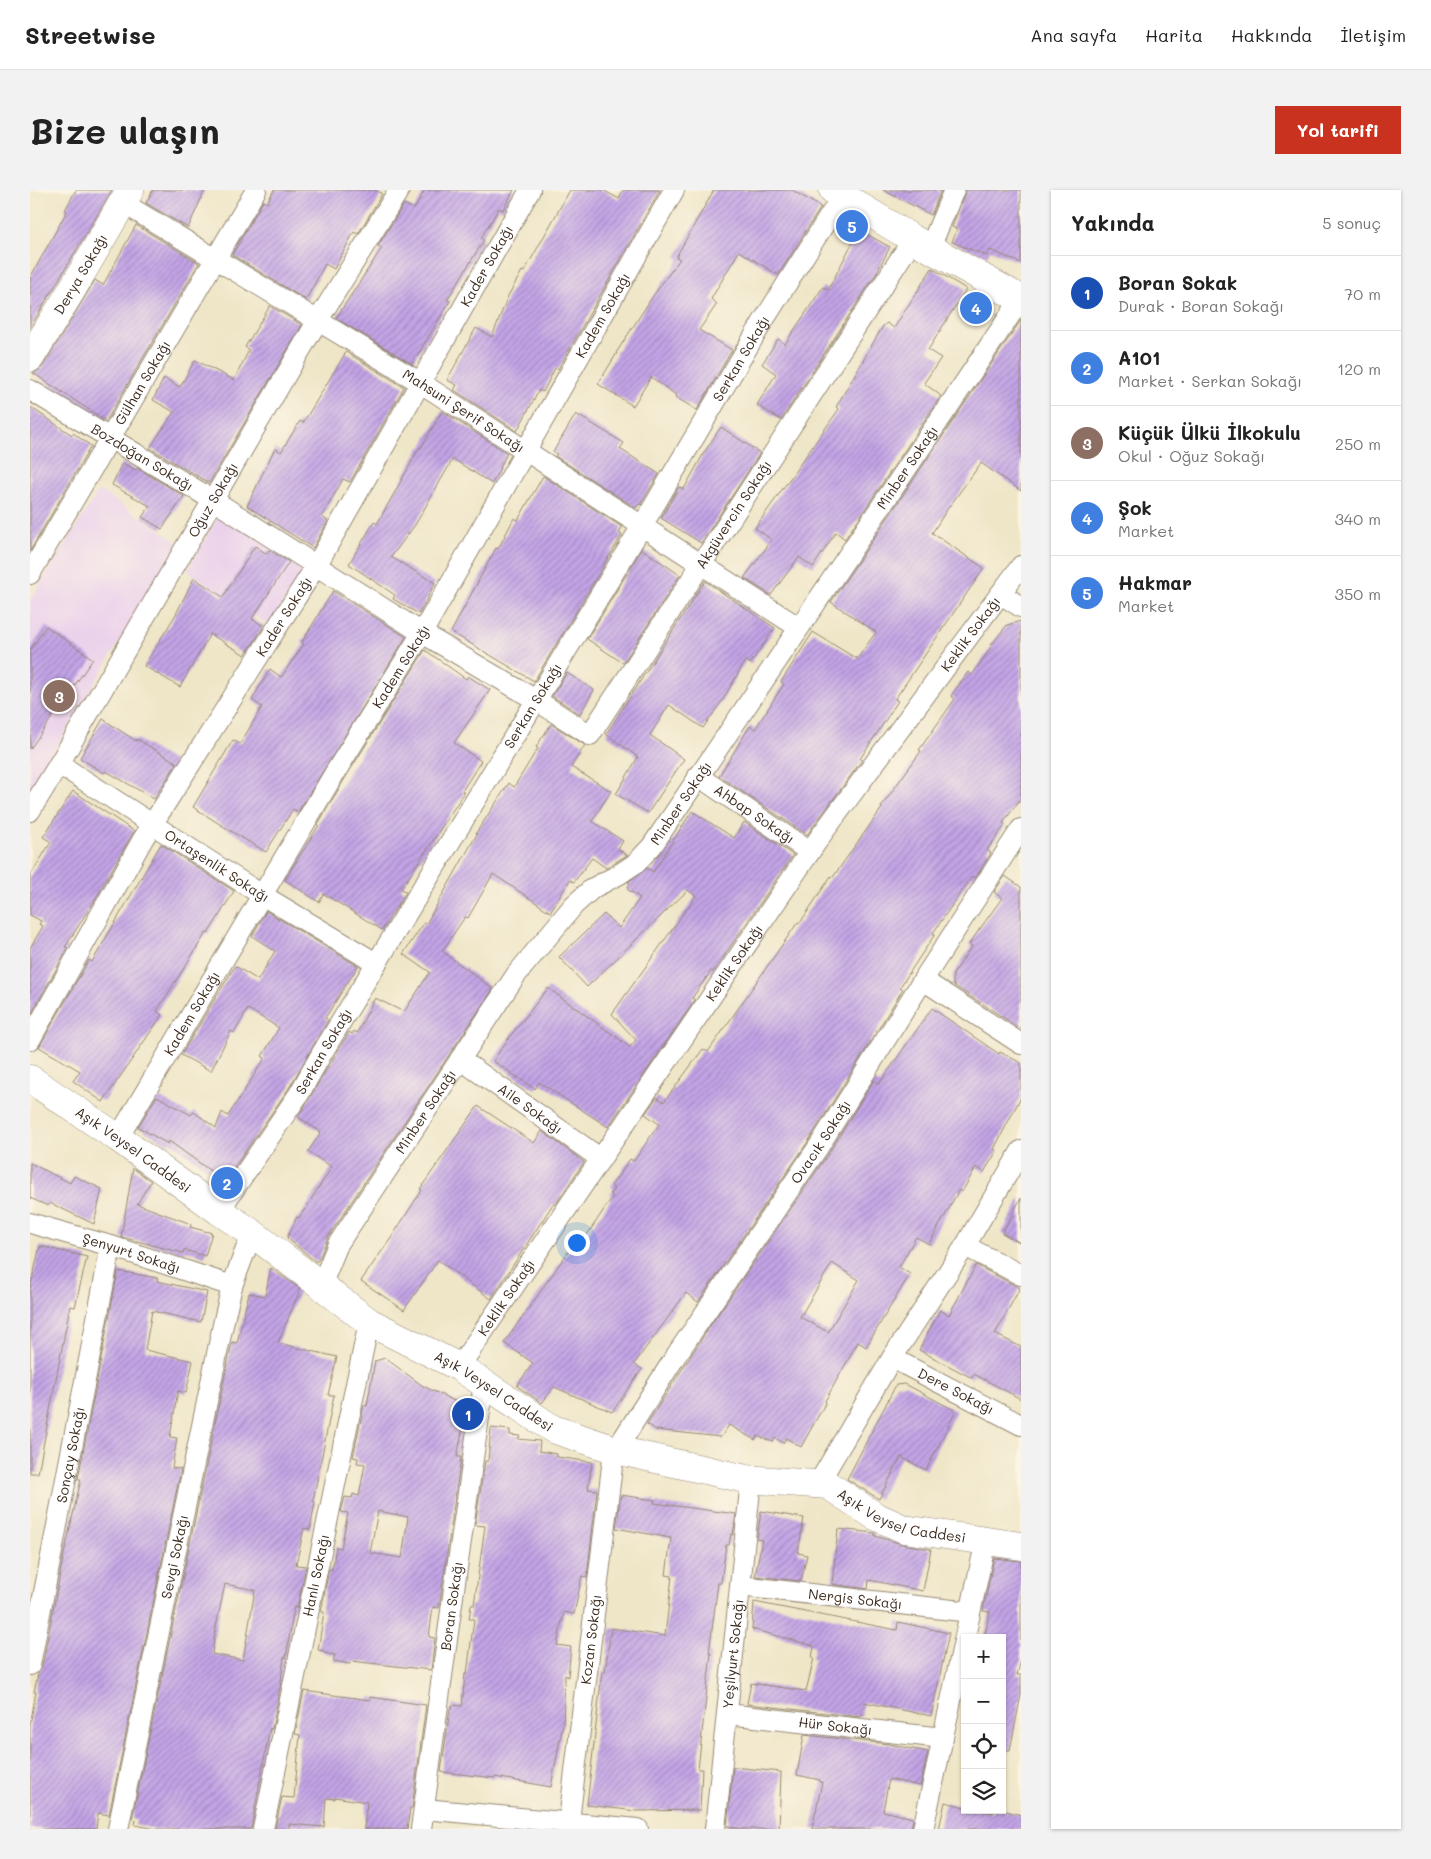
<!DOCTYPE html>
<html lang="tr">
<meta charset="utf-8">
<style>
body{margin:0;font-family:Mali,sans-serif;background:#f2f2f2;color:#222}
.controls{position:absolute;right:15px;bottom:15px;display:grid;overflow:hidden;border-radius:0px;box-shadow:0 1px 4px #0004}
.controls button{width:45px;height:45px;display:grid;place-items:center;padding:0;border:0;border-bottom:1px solid #e0e0e0;background:#fff;color:#222;font:25px sans-serif}
.you{position:absolute;left:546px;top:1052px;width:18px;height:18px;margin:-12px;border:4px solid #fff;border-radius:50%;background:#1a73e8;box-shadow:0 0 0 8px #1a73e833}
.badge{display:grid;place-items:center;width:32px;height:32px;border-radius:50%;background:#c8321e;color:#fff;font-size:16px;font-weight:700}
.pin{position:absolute;translate:-50% -50%;border:2px solid #fff;box-shadow:0 1px 5px #0006}
.list{margin:0;padding:0;list-style:none}
h2{display:flex;justify-content:space-between;align-items:center;height:65px;margin:0;padding:0 20px;font-size:21px}
h2 small{font-size:16px;font-weight:400;color:#767676}
.list li{display:grid;grid-template-columns:32px 1fr auto;gap:15px;align-items:center;box-sizing:border-box;height:75px;padding:0 20px;border-top:1px solid #e0e0e0}
.list b{display:block;font-size:19px;white-space:nowrap}
.list p{margin:0;font-size:16px;white-space:nowrap;color:#767676}
.list em{font-size:16px;font-style:normal;color:#767676}
.icon{flex:none;width:28px;height:28px;fill:none;stroke:currentColor;stroke-width:2;stroke-linecap:round;stroke-linejoin:round}
.map{position:relative;flex:none;width:991px;height:1639px;overflow:hidden;border-radius:0px}
header{display:flex;align-items:center;gap:30px;box-sizing:border-box;height:70px;padding:0 25px;background:#fff;border-bottom:1px solid #e0e0e0}
header strong{font-size:24px}
nav{display:flex;gap:28px;margin-inline-start:auto;font-size:18px}
.intro{display:flex;align-items:center;justify-content:space-between;box-sizing:border-box;height:120px;padding:0 30px}
h1{margin:0;font-size:35px}
.button{padding:12px 22px;border-radius:0px;background:#c8321e;color:#fff;font-size:18px;font-weight:700}
main{display:flex;gap:30px;padding:0 30px}
aside{flex:1;background:#fff;border-radius:0px;box-shadow:0 1px 4px #0004}
.map>svg:first-child{display:block}
.built{fill:#ebd1eb}
.building{fill:url(#building-hatch);fill-rule:evenodd}
.lines{fill:none;stroke-linecap:round;stroke-linejoin:round}
.street-casing{stroke:#958873;stroke-width:22}
.secondary-casing{stroke:#958873;stroke-width:29}
.street{stroke:#fff;stroke-width:20}
.secondary{stroke:#fff;stroke-width:28}
.labels{text-anchor:middle;stroke-width:4;stroke-linejoin:round;paint-order:stroke}
.street-label{font-size:14px;fill:#3b2a1e;stroke:#fcf5e5}
</style>
<header>
<strong>Streetwise</strong>
<nav><a>Ana sayfa</a><a>Harita</a><a>Hakkında</a><a>İletişim</a></nav>
</header>
<div class="intro"><h1>Bize ulaşın</h1><a class="button">Yol tarifi</a></div>
<main>
<div class="map">
<svg width="991" height="1639" viewBox="0 0 991 1639">
<defs>
<pattern id="building-hatch" width="6" height="6" patternUnits="userSpaceOnUse" patternTransform="scale(1.25)"><rect width="6" height="6" fill="#c3a4e7"/><path d="M-1 1l2-2M0 6l6-6M5 7l2-2" fill="none" stroke="#a086bb"/></pattern>
</defs>
<rect width="100%" height="100%" fill="#fcf5e5"/>
<filter id="ink" filterUnits="userSpaceOnUse"><feTurbulence type="fractalNoise" baseFrequency=".02" numOctaves="2"/><feDisplacementMap in="SourceGraphic" scale="10" xChannelSelector="R" yChannelSelector="G"/><feConvolveMatrix kernelMatrix="1 2 1 2 8 2 1 2 1" color-interpolation-filters="sRGB"/></filter>
<filter id="wash" filterUnits="userSpaceOnUse"><feTurbulence type="fractalNoise" baseFrequency=".0096" numOctaves="4" result="noise"/><feDisplacementMap in="SourceGraphic" scale="20" xChannelSelector="R" yChannelSelector="G"/><feGaussianBlur stdDeviation="1.12" result="paint"/><feColorMatrix in="noise" values="0 0 0 0 0 0 0 0 0 0 0 0 0 0 0 0 0 1.4 0 .05"/><feComposite in="paint" operator="in"/></filter>
<g filter="url(#wash)">
<rect width="100%" height="100%" fill="#efe6c8"/>
<g class="built">
<path d="M69,300L149,353L0,601V410Z"/>
<path d="M189,325L276,378L239,435L157,381Z"/>
</g>
<g id="blocks">
<g class="building">
<path d="M46,0H82L0,138V88L37,21L35,20Z"/>
<path d="M123,0H175L158,38L116,13Z"/>
<path d="M244,0H344L352,4L328,44L324,42L304,79L295,74L276,110L202,65L233,11L237,13Z"/>
<path d="M395,0H484L473,20L469,18L451,48L454,50L417,110L420,111L382,174L306,128L352,58L348,56L374,14L384,19Z"/>
<path d="M540,0H573L589,9L593,0H630L528,179L525,178L513,202L509,200L487,241L424,200L427,195L417,190L446,138L462,147L478,106L492,81L494,82Z"/>
<path d="M684,0H762L791,17L748,85L709,61L681,109L687,114L669,140L702,160L667,220L645,207L646,205L621,187L603,216L568,194L587,163H586L623,106L650,69L646,67Z"/>
<path d="M853,0H911L901,25Z"/>
<path d="M936,0H991V73L960,60L957,66L922,52L927,39L922,37Z"/>
<path d="M106,35L169,73L76,231L3,183L8,181L13,176L65,90L73,95Z"/>
<path d="M829,40L860,57L846,84L751,230L727,215L746,184L732,174L748,149L755,154L793,97L798,100Z"/>
<path d="M902,78L936,99L898,160L911,168L894,193L911,206L815,349L806,342L783,377L769,367L741,405L714,388L742,350L725,338L809,219L806,217L853,136L857,133L864,138Z"/>
<path d="M240,116L272,135L179,293L120,258L144,222L123,210L134,188L150,197L165,170L204,190L219,160L215,157Z"/>
<path d="M991,130V301L951,273L916,321L902,343L954,378L865,509L868,511L830,569L832,570L777,645L689,586L720,536L725,539L754,494L751,492L783,442L827,469L846,442L801,412Z"/>
<path d="M316,162L374,197L320,292L313,289L292,327L298,331L283,358L217,316L245,258L251,262L270,231L273,233Z"/>
<path d="M0,217L42,245L43,243L61,256L0,361Z"/>
<path d="M412,221L477,263L462,294L423,269L385,335L361,367L405,393L389,424L363,409L365,405L319,374L344,332L347,334L390,257L391,258Z"/>
<path d="M546,224L594,253L590,259L629,284L610,315L609,314L606,318L525,266L527,264L523,262Z"/>
<path d="M691,237L730,263L671,353L631,328L649,297L654,299L675,261Z"/>
<path d="M92,273L106,280L107,278L154,306L132,339L112,327L120,316L82,295Z"/>
<path d="M513,286L592,337L589,343L592,345L504,491L421,442L466,358L468,359L484,328L488,330Z"/>
<path d="M225,356L237,364L239,360L259,372L222,429L234,436L215,465L180,444L150,497L114,476L146,424L164,388L193,407Z"/>
<path d="M612,359L650,385L593,473L557,449Z"/>
<path d="M675,391L745,438L720,474L716,470L692,511L673,538L639,515L620,545L654,569L618,623L586,604L608,567L576,544Z"/>
<path d="M303,401L376,447L268,622L263,619L236,662L199,640L163,617L203,550L210,554L232,517L222,510L240,479L251,487L274,454L272,452Z"/>
<path d="M991,431V608L973,633L975,635L957,660L961,663L945,688L942,686L903,743L905,744L870,797L873,799L779,950L668,1112L656,1103L604,1174L612,1179L582,1222L524,1197L512,1213L487,1196L503,1173L474,1153L550,1045L555,1048L583,1006L580,1004L584,999L581,996L600,969L604,971L629,934L615,924L627,907L634,912L673,859L678,862L768,732L770,733L801,686L803,687L852,618L851,617L891,561L889,560L925,509L921,506L938,482L942,485L962,456L961,455L977,435Z"/>
<path d="M16,436L63,469L0,559V460Z"/>
<path d="M395,460L436,489L438,486L460,500L424,553L451,571L432,601L434,603L371,699L376,702L352,740L294,704L289,712L255,690L289,635L288,634L314,590Z"/>
<path d="M537,483L564,500L550,524L522,506Z"/>
<path d="M73,529L106,551L107,549L147,573L124,609L76,581L74,583L50,568Z"/>
<path d="M521,534L555,555L541,577L581,601L562,631L593,651L588,659L597,665L576,678L562,668L544,692L540,690L520,722L463,684L438,728L435,727L412,761L463,799L298,1047L289,1069L286,1072L257,1048L267,1027L269,1028L302,977L278,962L291,942L268,927L319,842L322,844L324,841L327,843L345,808L374,822L400,782L373,764L394,733L396,734L447,644L446,643L479,593L484,597L508,558L506,557Z"/>
<path d="M43,601L104,641L63,713L35,757L38,758L0,826V758L13,736L9,734L11,731L0,725V686L21,652L13,647Z"/>
<path d="M662,621L704,648L714,632L763,665L683,782L681,781L662,808L665,810L578,937L509,892L505,899L463,871L478,849L518,798L600,857L606,850L582,824L666,706L658,700L557,797L529,767L574,724L589,738L610,708L597,699L600,693L598,692L617,678L623,682Z"/>
<path d="M131,654L204,701L178,744L176,743L127,821L132,825L73,912L43,891L50,881L9,857L59,770L62,772Z"/>
<path d="M975,686L991,697V839L923,795V784L942,756L939,754L972,708L964,702Z"/>
<path d="M236,721L328,776L295,828L298,830L259,898L200,983L189,987L139,951L138,954L108,937L127,906L161,925L164,922L186,938L192,922L198,926L235,868L232,866L249,838L218,819L204,843L201,841L181,881L151,865L205,776L228,790L245,761L222,746Z"/>
<path d="M902,818L969,864L970,862L991,873V907L964,959L967,961L954,982L946,977L932,1002L929,1000L899,1054L886,1047L869,1077L880,1084L836,1157L828,1152L795,1211L796,1212L771,1257L756,1248L753,1253L745,1248L743,1252L727,1246L725,1250L699,1235L691,1247L626,1240L617,1234L678,1139L799,963L844,890L849,894ZM802,1073L829,1090L798,1142L770,1127Z"/>
<path d="M448,916L504,953L512,941L554,972L525,1015L523,1014L461,1109L408,1070L374,1120L331,1091L361,1048L392,1000L390,999Z"/>
<path d="M0,973L40,993L44,986L72,999L64,1034L20,1013L18,1016L0,1008Z"/>
<path d="M103,978L121,991L107,1014L161,1034L160,1037L182,1043L175,1066L154,1060L153,1063L91,1047Z"/>
<path d="M991,1008V1053L972,1043Z"/>
<path d="M10,1056L57,1067L45,1117L40,1116L8,1283H0V1099Z"/>
<path d="M946,1075L990,1098L965,1144L991,1157V1209L944,1184L942,1188L889,1160L910,1120L919,1125Z"/>
<path d="M241,1078L269,1098V1102L248,1153L307,1167L298,1205H304L283,1311L285,1312L280,1340L274,1338L266,1375L276,1376L267,1418L264,1417L256,1468L254,1467L250,1498L242,1539L240,1538L221,1639H126L105,1635L106,1630L102,1629L202,1152L207,1153L219,1103L235,1106ZM195,1394L225,1400L213,1470L182,1464L185,1442Z"/>
<path d="M88,1081L128,1088L127,1091L177,1102L171,1132L122,1121L115,1160L163,1171L156,1203L148,1201L140,1247L147,1248L142,1278L151,1279L79,1625L68,1623L66,1639H0V1535L6,1502H4L8,1484L12,1477L33,1369L51,1289H48Z"/>
<path d="M355,1168L393,1196L437,1217L427,1267H431L409,1418L403,1417L399,1447L405,1448L401,1480L321,1471L320,1474L303,1471L305,1465L294,1463V1461L288,1460L294,1422H291L299,1379L302,1380L306,1357L311,1358L318,1323L311,1322L315,1307L322,1308L323,1304L329,1306L335,1274L327,1273L328,1268L323,1267L334,1215L337,1216L345,1171ZM348,1321L378,1327L372,1368L340,1363Z"/>
<path d="M875,1194L926,1221L896,1280L871,1267L849,1309L817,1289L866,1195Z"/>
<path d="M461,1238L480,1240V1245L490,1246L488,1249L510,1251L509,1261L527,1264V1267L562,1272L558,1299L567,1300L557,1387L552,1386L544,1424L534,1422L527,1455L541,1457L538,1487L535,1485L533,1534L521,1597L465,1587V1588L411,1582L420,1519H422V1515L432,1516L435,1484H437L444,1429H439L441,1415H444L455,1336L445,1335L455,1271H458Z"/>
<path d="M591,1305L625,1310L624,1313L706,1324L703,1345L701,1344L699,1355H696L691,1393H688L679,1463H681L668,1579H672L670,1620L606,1621L557,1615L572,1482H575L581,1438L635,1446L642,1386L636,1385L641,1348L586,1338Z"/>
<path d="M731,1321L774,1328L768,1363L777,1365L771,1391L725,1386L732,1350L727,1349Z"/>
<path d="M808,1339L845,1343V1346L872,1354L901,1359L893,1401L839,1390L838,1399L802,1394Z"/>
<path d="M964,1368L991,1371V1470L987,1485H991V1505L980,1560H972V1448H954L960,1422L953,1421Z"/>
<path d="M724,1412L867,1440L868,1432L919,1443L901,1526L834,1512L831,1527L717,1514L721,1493L776,1501L784,1468H782L784,1456L722,1439Z"/>
<path d="M274,1501L340,1510V1507L396,1515L382,1618H380L377,1639H334L337,1612L305,1607V1609L296,1608L294,1637L259,1634V1639H245L252,1607L264,1608L270,1545L265,1544Z"/>
<path d="M774,1545L859,1554L898,1562L890,1596L859,1589L853,1621L883,1628L881,1639H782L792,1592H789L790,1590L767,1585Z"/>
<path d="M703,1577L751,1582L749,1639H711L697,1636Z"/>
<path d="M915,1612L935,1617V1620H950L963,1623L964,1620H972L991,1625V1639H909Z"/>
</g>
</g>
</g>
<g filter="url(#ink)">
<use href="#blocks" fill-opacity="0" stroke="#958873" stroke-width="1"/>
<g class="lines">
<defs>
<g id="street">
<path id="s1" d="M93,13L391,193L768,437"/>
<path d="M900,58L924,0"/>
<path id="s2" d="M0,200L183,310L392,443L506,510L560,545L883,49"/>
<path id="s3" d="M0,384L226,0"/>
<path d="M971,404L991,417"/>
<path id="s4" d="M29,574L232,705L346,773"/>
<path id="s5" d="M668,586L780,662"/>
<path id="s6" d="M0,621L29,574L288,130L369,0"/>
<path d="M893,790L991,854"/>
<path id="s7" d="M0,850L113,649L286,376L500,0"/>
<path id="s8" d="M430,869L571,969"/>
<path id="s9" d="M88,948L304,584L392,443L644,0"/>
<path id="s10" d="M189,1021L269,904L292,863L612,336L732,133L812,6"/>
<path id="s11" d="M0,1033L81,1056L202,1096"/>
<path d="M935,1056L991,1085"/>
<path id="s12" d="M291,1096L308,1054L486,785L544,715L563,698L588,685L606,673L622,656L991,109"/>
<path id="s13" d="M862,1168L991,1235"/>
<path id="s14" d="M429,1177L792,644L991,376"/>
<path id="s15" d="M586,1260L647,1164L789,956L893,790L991,639"/>
<path d="M788,1294L862,1168L935,1056L991,961"/>
<path id="s16" d="M710,1396L940,1422"/>
<path id="s17" d="M0,1475L81,1056"/>
<path id="s18" d="M697,1524L913,1548"/>
<path d="M394,1619L608,1639"/>
<path id="s19" d="M88,1639L194,1130L202,1096L222,1043"/>
<path id="s20" d="M233,1639L339,1132"/>
<path id="s21" d="M391,1639L424,1399L454,1193"/>
<path id="s22" d="M538,1639L584,1260"/>
<path id="s23" d="M685,1639L721,1290"/>
<path d="M893,1639L956,1350"/>
</g>
<g id="secondary">
<path d="M803,0L883,49L991,109"/>
<path id="s24" d="M0,168L40,103L100,0"/>
<path id="s25" d="M0,889L88,948L189,1021L222,1043L339,1132L429,1177L523,1239L586,1260L716,1289L798,1295L845,1326L874,1339L991,1356"/>
</g>
</defs>
<use href="#street" class="street-casing"/>
<use href="#secondary" class="secondary-casing"/>
<use href="#street" class="street"/>
<use href="#secondary" class="secondary"/>
</g>
</g>
<g class="labels">
<g class="street-label">
<text dy="5" stroke="none"><textPath href="#s7" startOffset="899">Kader Sokağı</textPath></text>
<text dy="5" stroke="none"><textPath href="#s24" startOffset="98">Derya Sokağı</textPath></text>
<text dy="5" stroke="none"><textPath href="#s9" startOffset="955">Kadem Sokağı</textPath></text>
<text dy="5" stroke="none"><textPath href="#s10" startOffset="1000">Serkan Sokağı</textPath></text>
<text dy="5" stroke="none"><textPath href="#s3" startOffset="222">Gülhan Sokağı</textPath></text>
<text dy="5" stroke="none"><textPath href="#s1" startOffset="399">Mahsuni Şerif Sokağı</textPath></text>
<text dy="5" stroke="none"><textPath href="#s2" startOffset="131">Bozdoğan Sokağı</textPath></text>
<text dy="5" stroke="none"><textPath href="#s12" startOffset="1014">Minber Sokağı</textPath></text>
<text dy="5" stroke="none"><textPath href="#s6" startOffset="361">Oğuz Sokağı</textPath></text>
<text dy="5" stroke="none"><textPath href="#s2" startOffset="921">Akgüvercin Sokağı</textPath></text>
<text dy="5" stroke="none"><textPath href="#s7" startOffset="494">Kader Sokağı</textPath></text>
<text dy="5" stroke="none"><textPath href="#s14" startOffset="894">Keklik Sokağı</textPath></text>
<text dy="5" stroke="none"><textPath href="#s9" startOffset="550">Kadem Sokağı</textPath></text>
<text dy="5" stroke="none"><textPath href="#s10" startOffset="595">Serkan Sokağı</textPath></text>
<text dy="5" stroke="none"><textPath href="#s12" startOffset="609">Minber Sokağı</textPath></text>
<text dy="5" stroke="none"><textPath href="#s5" startOffset="68">Ahbap Sokağı</textPath></text>
<text dy="5" stroke="none"><textPath href="#s4" startOffset="188">Ortaşenlik Sokağı</textPath></text>
<text dy="5" stroke="none"><textPath href="#s14" startOffset="489">Keklik Sokağı</textPath></text>
<text dy="5" stroke="none"><textPath href="#s9" startOffset="145">Kadem Sokağı</textPath></text>
<text dy="5" stroke="none"><textPath href="#s10" startOffset="191">Serkan Sokağı</textPath></text>
<text dy="5" stroke="none"><textPath href="#s8" startOffset="86">Aile Sokağı</textPath></text>
<text dy="5" stroke="none"><textPath href="#s12" startOffset="204">Minber Sokağı</textPath></text>
<text dy="5" stroke="none"><textPath href="#s15" startOffset="370">Ovacık Sokağı</textPath></text>
<text dy="5" stroke="none"><textPath href="#s25" startOffset="125">Aşık Veysel Caddesi</textPath></text>
<text dy="5" stroke="none"><textPath href="#s11" startOffset="106">Şenyurt Sokağı</textPath></text>
<text dy="5" stroke="none"><textPath href="#s14" startOffset="84">Keklik Sokağı</textPath></text>
<text dy="5" stroke="none"><textPath href="#s25" startOffset="560">Aşık Veysel Caddesi</textPath></text>
<text dy="5" stroke="none"><textPath href="#s13" startOffset="72">Dere Sokağı</textPath></text>
<text dy="5" stroke="none"><textPath href="#s17" startOffset="214">Sonçay Sokağı</textPath></text>
<text dy="5" stroke="none"><textPath href="#s25" startOffset="994">Aşık Veysel Caddesi</textPath></text>
<text dy="5" stroke="none"><textPath href="#s19" startOffset="278">Sevgi Sokağı</textPath></text>
<text dy="5" stroke="none"><textPath href="#s20" startOffset="259">Hanlı Sokağı</textPath></text>
<text dy="5" stroke="none"><textPath href="#s16" startOffset="116">Nergis Sokağı</textPath></text>
<text dy="5" stroke="none"><textPath href="#s21" startOffset="225">Boran Sokağı</textPath></text>
<text dy="5" stroke="none"><textPath href="#s22" startOffset="191">Kozan Sokağı</textPath></text>
<text dy="5" stroke="none"><textPath href="#s23" startOffset="176">Yeşilyurt Sokağı</textPath></text>
<text dy="5" stroke="none"><textPath href="#s18" startOffset="109">Hür Sokağı</textPath></text>
</g>
</g>
</svg>
<div class="controls">
<button>+</button>
<button>−</button>
<button><svg class="icon" aria-label="locate" viewBox="0 0 24 24"><circle cx="12" cy="12" r="6"/><path d="M12 2v4M12 18v4M2 12h4M18 12h4"/></svg></button>
<button><svg class="icon" aria-label="layers" viewBox="0 0 24 24"><path d="M12 4l9 5-9 5-9-5zM3 14l9 5 9-5"/></svg></button>
</div>
<div class="you"></div>
<div class="pin badge" style="left:438px;top:1224px;background:#1a4fb4">1</div>
<div class="pin badge" style="left:197px;top:993px;background:#3f7fe0">2</div>
<div class="pin badge" style="left:29px;top:506px;background:#8d6e63">3</div>
<div class="pin badge" style="left:946px;top:118px;background:#3f7fe0">4</div>
<div class="pin badge" style="left:822px;top:36px;background:#3f7fe0">5</div>
</div>
<aside>
<h2>Yakında<small>5 sonuç</small></h2>
<ul class="list">
<li><span class="badge" style="background:#1a4fb4">1</span><div><b>Boran Sokak</b><p>Durak · Boran Sokağı</p></div><em>70 m</em></li>
<li><span class="badge" style="background:#3f7fe0">2</span><div><b>A101</b><p>Market · Serkan Sokağı</p></div><em>120 m</em></li>
<li><span class="badge" style="background:#8d6e63">3</span><div><b>Küçük Ülkü İlkokulu</b><p>Okul · Oğuz Sokağı</p></div><em>250 m</em></li>
<li><span class="badge" style="background:#3f7fe0">4</span><div><b>Şok</b><p>Market</p></div><em>340 m</em></li>
<li><span class="badge" style="background:#3f7fe0">5</span><div><b>Hakmar</b><p>Market</p></div><em>350 m</em></li>
</ul>
</aside>
</main>
